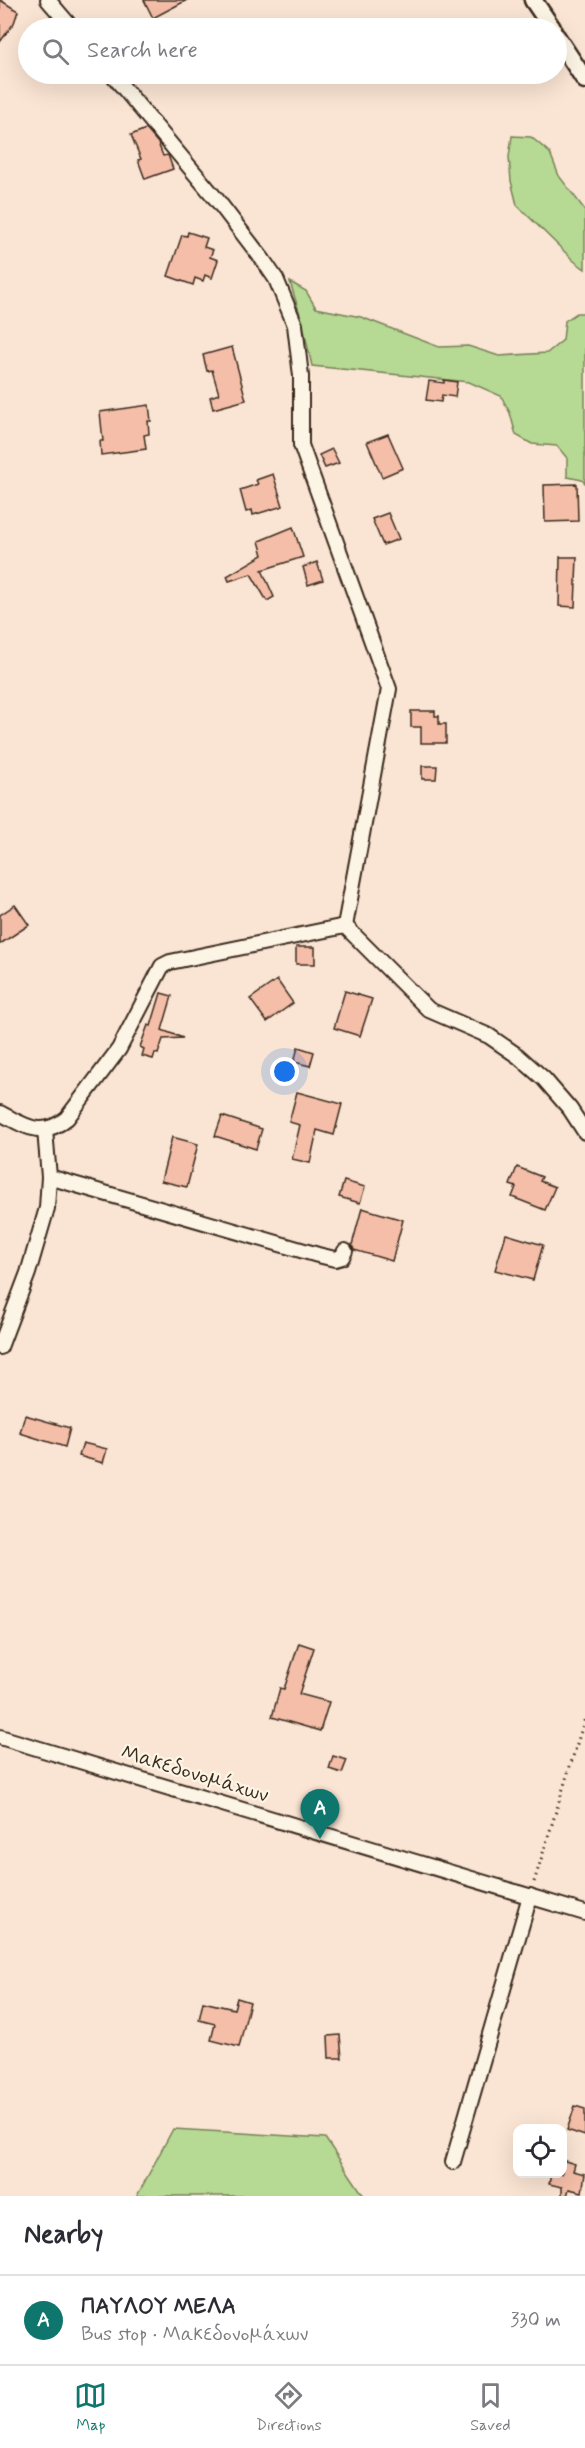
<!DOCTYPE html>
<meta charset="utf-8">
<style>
body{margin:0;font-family:Mynerve,sans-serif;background:#f7f7f7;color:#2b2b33}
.controls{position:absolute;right:18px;bottom:18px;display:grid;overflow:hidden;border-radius:12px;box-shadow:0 6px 24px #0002}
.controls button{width:54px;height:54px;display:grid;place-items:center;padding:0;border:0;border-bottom:2px solid #e1e1e2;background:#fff;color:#2b2b33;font:30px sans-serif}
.you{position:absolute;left:285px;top:1072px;width:21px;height:21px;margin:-15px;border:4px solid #fff;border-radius:50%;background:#1a73e8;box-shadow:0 0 0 9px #1a73e833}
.badge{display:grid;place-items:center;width:39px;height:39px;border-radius:50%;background:#0f766e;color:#fff;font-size:20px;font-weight:700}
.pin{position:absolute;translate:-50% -50px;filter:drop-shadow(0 2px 3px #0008)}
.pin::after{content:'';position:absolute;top:32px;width:21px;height:18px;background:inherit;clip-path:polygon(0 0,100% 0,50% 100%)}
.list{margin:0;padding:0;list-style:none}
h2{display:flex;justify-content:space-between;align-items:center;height:78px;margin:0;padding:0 24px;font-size:26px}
h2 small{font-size:20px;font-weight:400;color:#7c7c81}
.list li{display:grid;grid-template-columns:39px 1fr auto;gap:18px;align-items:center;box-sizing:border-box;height:90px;padding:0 24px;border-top:2px solid #e1e1e2}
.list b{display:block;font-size:22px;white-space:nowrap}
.list p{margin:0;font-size:20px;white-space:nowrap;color:#7c7c81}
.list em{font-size:20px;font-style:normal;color:#7c7c81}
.icon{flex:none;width:33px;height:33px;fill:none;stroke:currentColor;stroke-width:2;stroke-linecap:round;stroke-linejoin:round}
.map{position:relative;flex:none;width:585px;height:2196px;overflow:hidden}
.search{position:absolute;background:#fff;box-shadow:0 6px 24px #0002;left:18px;right:18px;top:18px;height:66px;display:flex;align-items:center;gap:15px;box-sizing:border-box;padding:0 21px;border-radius:33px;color:#7c7c81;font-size:22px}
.sheet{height:168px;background:#fff}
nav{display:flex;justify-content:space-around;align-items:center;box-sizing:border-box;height:84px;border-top:2px solid #e1e1e2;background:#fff;font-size:16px;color:#7c7c81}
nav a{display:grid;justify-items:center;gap:3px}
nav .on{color:#0f766e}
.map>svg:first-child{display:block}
.green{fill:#b6d994;stroke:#788259;stroke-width:1.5}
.building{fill:#f4bea8;stroke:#3b2a1e;stroke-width:1.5}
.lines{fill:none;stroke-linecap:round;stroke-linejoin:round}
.minor-casing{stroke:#3b2a1e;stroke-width:18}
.tertiary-casing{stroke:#3b2a1e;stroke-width:21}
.path{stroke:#3b2a1e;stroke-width:3;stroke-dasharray:1.5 4.5;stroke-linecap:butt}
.minor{stroke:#fcf5e5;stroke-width:14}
.tertiary{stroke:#fcf5e5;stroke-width:16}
.labels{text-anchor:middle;stroke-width:4.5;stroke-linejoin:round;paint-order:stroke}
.street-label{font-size:21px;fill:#3b2a1e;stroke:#fcf5e5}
</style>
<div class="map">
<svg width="585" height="2196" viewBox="0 0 585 2196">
<rect width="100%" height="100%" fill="#fae4d3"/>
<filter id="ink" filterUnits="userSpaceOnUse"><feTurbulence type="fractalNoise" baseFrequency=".0167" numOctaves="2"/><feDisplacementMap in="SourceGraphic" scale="12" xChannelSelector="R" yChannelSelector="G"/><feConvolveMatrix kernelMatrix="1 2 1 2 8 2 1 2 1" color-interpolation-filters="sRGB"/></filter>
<g filter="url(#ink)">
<g class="green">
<path d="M512,136L531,137L550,153L559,176L585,210V269L574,261L517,205L511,181L509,157Z"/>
<path d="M290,282L306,291L316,308L361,317L439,347L468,346L499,356L547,353L563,340L565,321L577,313H585V483L582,480L567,477V458L557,446L532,444L516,435L510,413L501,396L469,382L312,366L302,321Z"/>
<path d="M173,2129L325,2138L364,2196H137Z"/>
</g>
<g class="building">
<path d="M0,0L18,11L14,23L0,42Z"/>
<path d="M144,0H187L153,18Z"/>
<path d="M146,129L158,143L163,156L168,155L173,169L145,179L138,160L141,159L131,135Z"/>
<path d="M188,232L207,238L204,247L213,250L210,257L218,260L212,278L205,275L203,281L195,278L193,285L168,276L182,235L187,236Z"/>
<path d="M232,347L246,400L213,409L210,397L219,394L212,370L207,371L203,355Z"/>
<path d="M444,380L457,382L455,397L442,395L441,402L426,400L429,381L444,383Z"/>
<path d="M149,405L151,421H148L149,434L144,435L146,449L101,455L100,441H103L100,412Z"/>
<path d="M388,434L403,468L382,477L367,442Z"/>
<path d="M332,449L339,463L325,468L319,455Z"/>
<path d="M273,474L283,506L253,515L252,510L246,512L240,490L258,484L256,480Z"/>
<path d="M577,484L578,521L545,522L544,485Z"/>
<path d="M388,513L399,539L383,545L372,519Z"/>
<path d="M293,527L303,557L262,570L274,597L267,601L251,574L229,581L227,576L263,555L259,541Z"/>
<path d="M560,557H577L575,607L559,606Z"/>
<path d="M317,562L323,580L308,585L303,567Z"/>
<path d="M411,711H435V716H439V724H446V743H421V727H411Z"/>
<path d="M422,766H437L436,779H422Z"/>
<path d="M15,905L29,925L0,944V915Z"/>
<rect x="296" y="947" width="19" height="17"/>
<path d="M277,980L293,1003L267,1022L250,999Z"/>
<path d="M345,991L372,999L360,1036L334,1028Z"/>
<path d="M161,993L172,996L162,1030L183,1038L163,1039L158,1054L155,1053L153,1059L142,1056L144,1049L140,1047L148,1025L151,1026Z"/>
<path d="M298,1047L314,1052L310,1066L294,1062Z"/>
<path d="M297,1092L342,1104L334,1135L317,1130L310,1163L292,1159L300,1125L289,1122Z"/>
<path d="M222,1116L262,1129L256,1149L215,1136Z"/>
<path d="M172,1137L198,1144L187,1187L161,1181Z"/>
<path d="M517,1167L542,1177L540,1181L555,1187L545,1210L512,1197L516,1187L510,1185Z"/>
<path d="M344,1181L365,1187L360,1203L339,1197Z"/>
<path d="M362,1208L403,1220L392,1261L354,1250L352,1245Z"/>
<path d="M506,1234L543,1245L533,1280L495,1270Z"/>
<path d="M25,1415L70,1428L65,1447L20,1433Z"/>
<path d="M83,1443L107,1449L103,1463L79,1456Z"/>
<path d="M299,1643L314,1648L299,1694L329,1702L320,1731L272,1717L280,1688L284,1689Z"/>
<path d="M333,1756L347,1760L342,1773L329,1769Z"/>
<path d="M237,1998L250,2002L239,2047L211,2040L215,2024L199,2020L203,2002L234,2009Z"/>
<path d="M340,2035L342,2058H329L328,2036Z"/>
<path d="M575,2106L585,2109V2136L567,2130Z"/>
<path d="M562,2160L575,2164L573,2171L585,2174L582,2192L569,2189L567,2196H562V2187L549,2184L551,2174H562Z"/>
</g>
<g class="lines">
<defs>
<g id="minor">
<path d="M48,0L72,28"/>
<path d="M112,74L217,200L263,260L276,279L295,325L301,376V445L389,689L345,926"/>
<path d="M0,1113C25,1126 42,1139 67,1118L119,1049L162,966L170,962L345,926L429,1010L489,1036L518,1056L544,1079L570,1109L585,1132"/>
<path d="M49,1177L318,1255L335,1259L342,1257L345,1251"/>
<path d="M0,1347L28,1273L47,1208L49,1177L45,1130"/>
<path d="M0,1737L585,1913"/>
<path d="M453,2162L530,1896"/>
</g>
<g id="tertiary">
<path d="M533,0L552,28"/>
<path d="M556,36L585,80"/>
</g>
</defs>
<use href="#minor" class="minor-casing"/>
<use href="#tertiary" class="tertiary-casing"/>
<path class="path" d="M534,1882L585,1718"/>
<use href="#minor" class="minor"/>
<use href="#tertiary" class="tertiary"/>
</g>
</g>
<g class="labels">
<g class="street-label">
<text transform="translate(195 1773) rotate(17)" y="7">Μακεδονομάχων</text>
</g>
</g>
</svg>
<div class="controls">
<button><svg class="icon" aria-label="locate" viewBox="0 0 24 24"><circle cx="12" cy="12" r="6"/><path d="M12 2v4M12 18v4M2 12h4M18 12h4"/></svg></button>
</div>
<div class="you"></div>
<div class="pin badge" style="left:320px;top:1839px">A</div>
<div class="search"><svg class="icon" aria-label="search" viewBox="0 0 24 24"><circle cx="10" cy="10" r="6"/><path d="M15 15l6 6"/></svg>Search here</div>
</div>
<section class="sheet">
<h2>Nearby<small></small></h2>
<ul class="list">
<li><span class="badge">A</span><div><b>ΠΑΥΛΟΥ ΜΕΛΑ</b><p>Bus stop · Μακεδονομάχων</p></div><em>330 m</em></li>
</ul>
</section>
<nav>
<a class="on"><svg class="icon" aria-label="map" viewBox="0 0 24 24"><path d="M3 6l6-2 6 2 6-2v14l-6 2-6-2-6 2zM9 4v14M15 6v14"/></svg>Map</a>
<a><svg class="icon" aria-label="directions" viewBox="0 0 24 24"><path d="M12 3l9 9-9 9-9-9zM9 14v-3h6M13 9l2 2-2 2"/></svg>Directions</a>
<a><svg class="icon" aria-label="saved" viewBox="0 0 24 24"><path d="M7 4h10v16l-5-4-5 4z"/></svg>Saved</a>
</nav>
